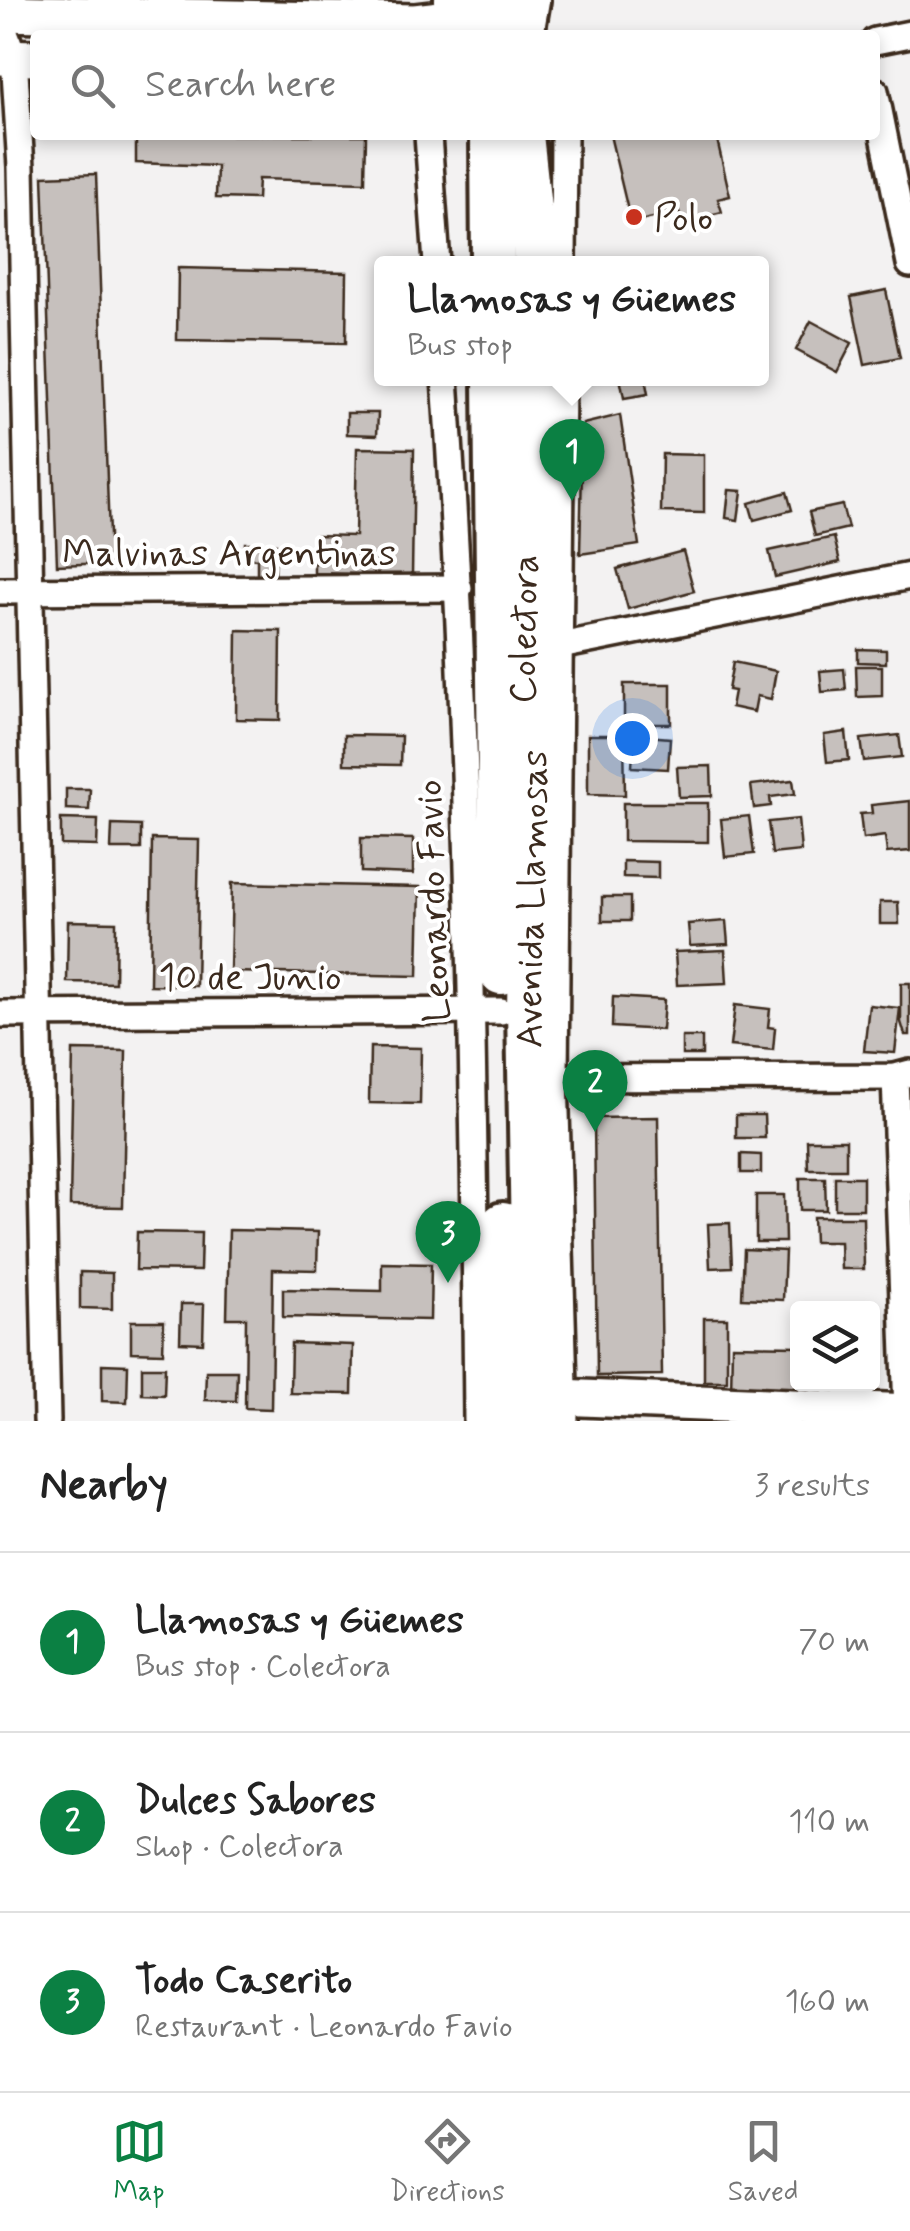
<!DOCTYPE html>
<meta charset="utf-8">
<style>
body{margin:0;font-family:Mynerve,sans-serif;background:#f6f6f6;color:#222}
.controls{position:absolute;right:30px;bottom:30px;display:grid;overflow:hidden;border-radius:10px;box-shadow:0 5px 15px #0003}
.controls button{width:90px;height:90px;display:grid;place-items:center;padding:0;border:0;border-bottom:2px solid #e0e0e0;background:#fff;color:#222;font:50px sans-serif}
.you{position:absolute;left:632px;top:738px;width:35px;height:35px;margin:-25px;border:8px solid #fff;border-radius:50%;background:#1a73e8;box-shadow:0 0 0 15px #1a73e833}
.badge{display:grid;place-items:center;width:65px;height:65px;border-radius:50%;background:#0b8043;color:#fff;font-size:32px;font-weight:700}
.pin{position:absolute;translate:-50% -82px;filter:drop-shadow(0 2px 5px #0008)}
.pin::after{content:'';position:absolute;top:52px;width:35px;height:30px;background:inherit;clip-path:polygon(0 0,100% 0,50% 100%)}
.popup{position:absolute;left:374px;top:256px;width:395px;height:130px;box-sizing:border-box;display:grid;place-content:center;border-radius:10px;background:#fff;filter:drop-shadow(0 2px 8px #0005);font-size:32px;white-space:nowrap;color:#767676}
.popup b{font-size:38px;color:#222}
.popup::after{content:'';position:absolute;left:50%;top:100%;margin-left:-20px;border:20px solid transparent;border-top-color:#fff}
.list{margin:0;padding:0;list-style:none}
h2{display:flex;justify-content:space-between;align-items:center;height:130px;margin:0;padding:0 40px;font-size:42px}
h2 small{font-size:32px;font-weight:400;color:#767676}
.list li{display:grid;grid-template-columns:65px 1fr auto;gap:30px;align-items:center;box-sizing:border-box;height:180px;padding:0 40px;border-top:2px solid #e0e0e0}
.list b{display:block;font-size:38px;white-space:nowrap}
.list p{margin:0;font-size:32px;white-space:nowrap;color:#767676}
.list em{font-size:32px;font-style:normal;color:#767676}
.icon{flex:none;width:55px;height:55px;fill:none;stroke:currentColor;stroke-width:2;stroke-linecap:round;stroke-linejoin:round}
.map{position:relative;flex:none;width:910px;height:1421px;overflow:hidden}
.search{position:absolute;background:#fff;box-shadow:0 5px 15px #0003;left:30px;right:30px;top:30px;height:110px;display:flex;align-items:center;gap:25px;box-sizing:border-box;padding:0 35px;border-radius:10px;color:#767676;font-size:38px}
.sheet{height:670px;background:#fff}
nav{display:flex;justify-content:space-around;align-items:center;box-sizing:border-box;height:140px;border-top:2px solid #e0e0e0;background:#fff;font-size:28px;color:#767676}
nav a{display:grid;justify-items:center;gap:5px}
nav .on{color:#0b8043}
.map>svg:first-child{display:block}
.building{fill:#c6c0bd;stroke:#3b2a1e;stroke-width:2.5}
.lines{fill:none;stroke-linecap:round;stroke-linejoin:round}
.minor-casing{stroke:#3b2a1e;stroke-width:32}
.secondary-casing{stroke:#3b2a1e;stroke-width:42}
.trunk-casing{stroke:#3b2a1e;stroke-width:50}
.minor{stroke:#fff;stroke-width:25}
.secondary{stroke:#fff;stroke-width:35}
.trunk{stroke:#fff;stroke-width:42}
.poi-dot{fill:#c8321e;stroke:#fff;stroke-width:4}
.labels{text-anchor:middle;stroke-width:8;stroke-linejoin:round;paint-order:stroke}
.poi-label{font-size:38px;fill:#3b2a1e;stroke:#fff;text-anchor:start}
.street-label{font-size:38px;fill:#3b2a1e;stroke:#fff}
</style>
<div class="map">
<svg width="910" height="1421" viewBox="0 0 910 1421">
<rect width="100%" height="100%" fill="#f3f2f2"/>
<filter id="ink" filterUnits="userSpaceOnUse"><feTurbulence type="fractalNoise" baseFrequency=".01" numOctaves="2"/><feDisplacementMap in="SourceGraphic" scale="20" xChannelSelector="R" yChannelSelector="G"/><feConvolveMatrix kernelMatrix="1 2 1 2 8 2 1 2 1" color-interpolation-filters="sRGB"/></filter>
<g filter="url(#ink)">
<g class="building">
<path d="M136,135H366L365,182L258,179L257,199L216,198L217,166L136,163Z"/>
<path d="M610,135H716L730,196L718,199L722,212L681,222L679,212L631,223Z"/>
<path d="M96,174L110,563L57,565L43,176Z"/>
<path d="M178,268L347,272L346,343L177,340Z"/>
<path d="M886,290L900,358L865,365L851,297Z"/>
<path d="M811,321L852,343L837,372L796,350Z"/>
<path d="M620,378H645L648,394L624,398Z"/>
<path d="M347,413H378L377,435L347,434Z"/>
<path d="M620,415L639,545L580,554L583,424Z"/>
<path d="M357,448L414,449L412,575L314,573V535L355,536Z"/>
<path d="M662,454L704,455V513L661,512Z"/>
<path d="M729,490L742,491L738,520L726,518Z"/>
<path d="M787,492L792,510L754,520L749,503Z"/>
<path d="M842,505L848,528L815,536L809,512Z"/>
<path d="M834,537L840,562L775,577L769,551Z"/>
<path d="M245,543L276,544L275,577L257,576V559L245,558Z"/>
<path d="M683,551L694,591L628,609L617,569Z"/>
<path d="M237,630L281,631L280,720L236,719Z"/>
<path d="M858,649L886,650V663L858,662Z"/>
<path d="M733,662L776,671L771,699L757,696L754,712L731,707L734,691L728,690Z"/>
<path d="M856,666H882V696L857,697Z"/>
<path d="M844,669L846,690L822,692L820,671Z"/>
<rect x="624" y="684" width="47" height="40"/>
<path d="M846,732L849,760L827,762L824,735Z"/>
<path d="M344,735L401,736L400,765L344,764Z"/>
<path d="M588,735H624L625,795L588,794Z"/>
<path d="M634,735L670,738L668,769L632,767Z"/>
<path d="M899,735L902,757L864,761L861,739Z"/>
<path d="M711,766L712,796L679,797L677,767Z"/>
<path d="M793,780L795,794L770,797L771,806L754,808L751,785Z"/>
<path d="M66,789H90L89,810L66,809Z"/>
<path d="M910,801V851L887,853L885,836L863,839L860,814L872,813L871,805Z"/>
<path d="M623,803H708V842L623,841Z"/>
<path d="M749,816L754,854L725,857L721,819Z"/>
<path d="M61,819L98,820L97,846L61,845Z"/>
<path d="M798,819L801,851L772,854L768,822Z"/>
<path d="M112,825L141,826V849H111Z"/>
<path d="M361,838L413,839V874L361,872Z"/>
<path d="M152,839L199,840L196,986L150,985Z"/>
<path d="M623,861L658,862V878L623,877Z"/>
<path d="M232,883L420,887L418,976L230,972Z"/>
<rect x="602" y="897" width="28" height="24"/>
<path d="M880,902H898L899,924H880Z"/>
<path d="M68,921L116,922L115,983L67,982Z"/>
<path d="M726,921L728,944L690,946L688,924Z"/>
<path d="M725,950L727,983L677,985L675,952Z"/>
<path d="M901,983H910V1035H905L901,1022Z"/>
<path d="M613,997L664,1000L662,1030L612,1027Z"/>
<path d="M735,1005L770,1009L768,1027L775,1028L773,1050L730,1046Z"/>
<path d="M869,1005L900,1008L895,1053L864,1051Z"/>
<rect x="682" y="1037" width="20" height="18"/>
<path d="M370,1047L421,1048L420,1104L369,1103Z"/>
<path d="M73,1050L126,1051L123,1207L70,1206Z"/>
<path d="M736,1115H764L765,1138H736Z"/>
<path d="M658,1117L662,1375L597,1376L594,1118Z"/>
<path d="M807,1140H846V1169H808Z"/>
<path d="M741,1154L761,1155V1173H741Z"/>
<rect x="835" y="1177" width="28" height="32"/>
<path d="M800,1178H825L826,1210H800Z"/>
<path d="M756,1195H784L785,1242H756Z"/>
<path d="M813,1217H863L864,1269H841L840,1242H814Z"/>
<path d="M730,1223L732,1267L710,1268L708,1224Z"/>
<path d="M229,1230L318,1232L317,1270L273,1269L271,1409L245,1408L246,1318H227Z"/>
<path d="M137,1232L201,1233L200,1271L136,1270Z"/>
<path d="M744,1249L785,1251L783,1300L742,1298Z"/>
<path d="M382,1263L431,1264L430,1320L283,1317V1289L382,1291Z"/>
<path d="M80,1272L112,1273V1309L80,1308Z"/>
<path d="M181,1304H204L203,1343L180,1342Z"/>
<rect x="704" y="1318" width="23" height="63"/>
<path d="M131,1321H164L163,1353L131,1352Z"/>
<path d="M291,1343L353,1345L352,1394L290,1393Z"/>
<path d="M732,1345L798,1346V1384H852L851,1396L731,1394Z"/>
<path d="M102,1364L128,1365L127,1402L102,1401Z"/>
<path d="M142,1367H165L164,1395L142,1394Z"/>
<path d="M206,1371H237L236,1401L205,1400Z"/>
</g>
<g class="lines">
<defs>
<g id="minor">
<path d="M0,20L14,57L21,167L47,1421"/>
<path d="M875,41L910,34"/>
<path d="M875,91L910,264"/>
<path d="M428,135L437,264"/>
<path d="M563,264L564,135"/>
<path d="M445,378C469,726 474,1073 477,1421"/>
<path d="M562,378L555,1076L565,1421"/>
<path d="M0,591L459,588"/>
<path d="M560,646L910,576"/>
<path d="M0,1014L501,1011"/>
<path d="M895,1077L907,1412"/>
<path d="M541,1078L895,1077L910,1073"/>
</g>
<g id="secondary">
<path d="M0,13L415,22L483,14"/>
<path d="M0,57L35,58"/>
<path d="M536,1396L910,1412"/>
</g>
<g id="trunk">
<path d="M456,0L464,35"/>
<path d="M490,0L499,35"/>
<path d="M515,35L524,23L528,0"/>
<path d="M492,135L493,264"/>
<path d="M522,135L536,264"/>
<path d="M495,378L501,973"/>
<path d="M503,1224L505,1421"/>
<path id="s1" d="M535,1421L528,1007L536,648V378"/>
</g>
</defs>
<use href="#minor" class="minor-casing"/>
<use href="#secondary" class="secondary-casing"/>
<use href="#trunk" class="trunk-casing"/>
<use href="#minor" class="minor"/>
<use href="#secondary" class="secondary"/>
<use href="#trunk" class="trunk"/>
</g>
</g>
<circle class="poi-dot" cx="634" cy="217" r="10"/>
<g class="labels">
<g class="poi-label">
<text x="654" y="230">Polo</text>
</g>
<g class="street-label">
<text x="229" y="565">Malvinas Argentinas</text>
<text transform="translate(523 629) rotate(-89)" y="13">Colectora</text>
<text dy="13" stroke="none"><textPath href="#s1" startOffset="522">Avenida Llamosas</textPath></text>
<text transform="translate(432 901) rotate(-92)" y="13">Leonardo Favio</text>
<text x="250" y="989">10 de Junio</text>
</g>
</g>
</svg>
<div class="controls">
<button><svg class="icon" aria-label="layers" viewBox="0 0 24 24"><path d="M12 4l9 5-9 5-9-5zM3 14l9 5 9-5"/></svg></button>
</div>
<div class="you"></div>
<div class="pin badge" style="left:572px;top:501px">1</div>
<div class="popup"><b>Llamosas y Güemes</b>Bus stop</div>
<div class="pin badge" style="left:595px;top:1132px">2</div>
<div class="pin badge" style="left:448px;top:1283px">3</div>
<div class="search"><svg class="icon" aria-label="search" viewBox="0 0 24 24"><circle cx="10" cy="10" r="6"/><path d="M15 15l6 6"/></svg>Search here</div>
</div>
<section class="sheet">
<h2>Nearby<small>3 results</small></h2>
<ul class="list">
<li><span class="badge">1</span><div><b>Llamosas y Güemes</b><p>Bus stop · Colectora</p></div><em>70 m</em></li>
<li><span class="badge">2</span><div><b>Dulces Sabores</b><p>Shop · Colectora</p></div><em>110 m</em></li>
<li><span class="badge">3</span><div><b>Todo Caserito</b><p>Restaurant · Leonardo Favio</p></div><em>160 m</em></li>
</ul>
</section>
<nav>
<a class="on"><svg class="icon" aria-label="map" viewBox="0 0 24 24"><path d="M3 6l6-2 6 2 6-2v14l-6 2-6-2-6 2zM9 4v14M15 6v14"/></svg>Map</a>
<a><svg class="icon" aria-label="directions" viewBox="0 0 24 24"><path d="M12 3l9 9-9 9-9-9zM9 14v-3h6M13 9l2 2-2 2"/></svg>Directions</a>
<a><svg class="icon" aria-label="saved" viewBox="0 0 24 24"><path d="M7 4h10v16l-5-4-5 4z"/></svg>Saved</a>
</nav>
